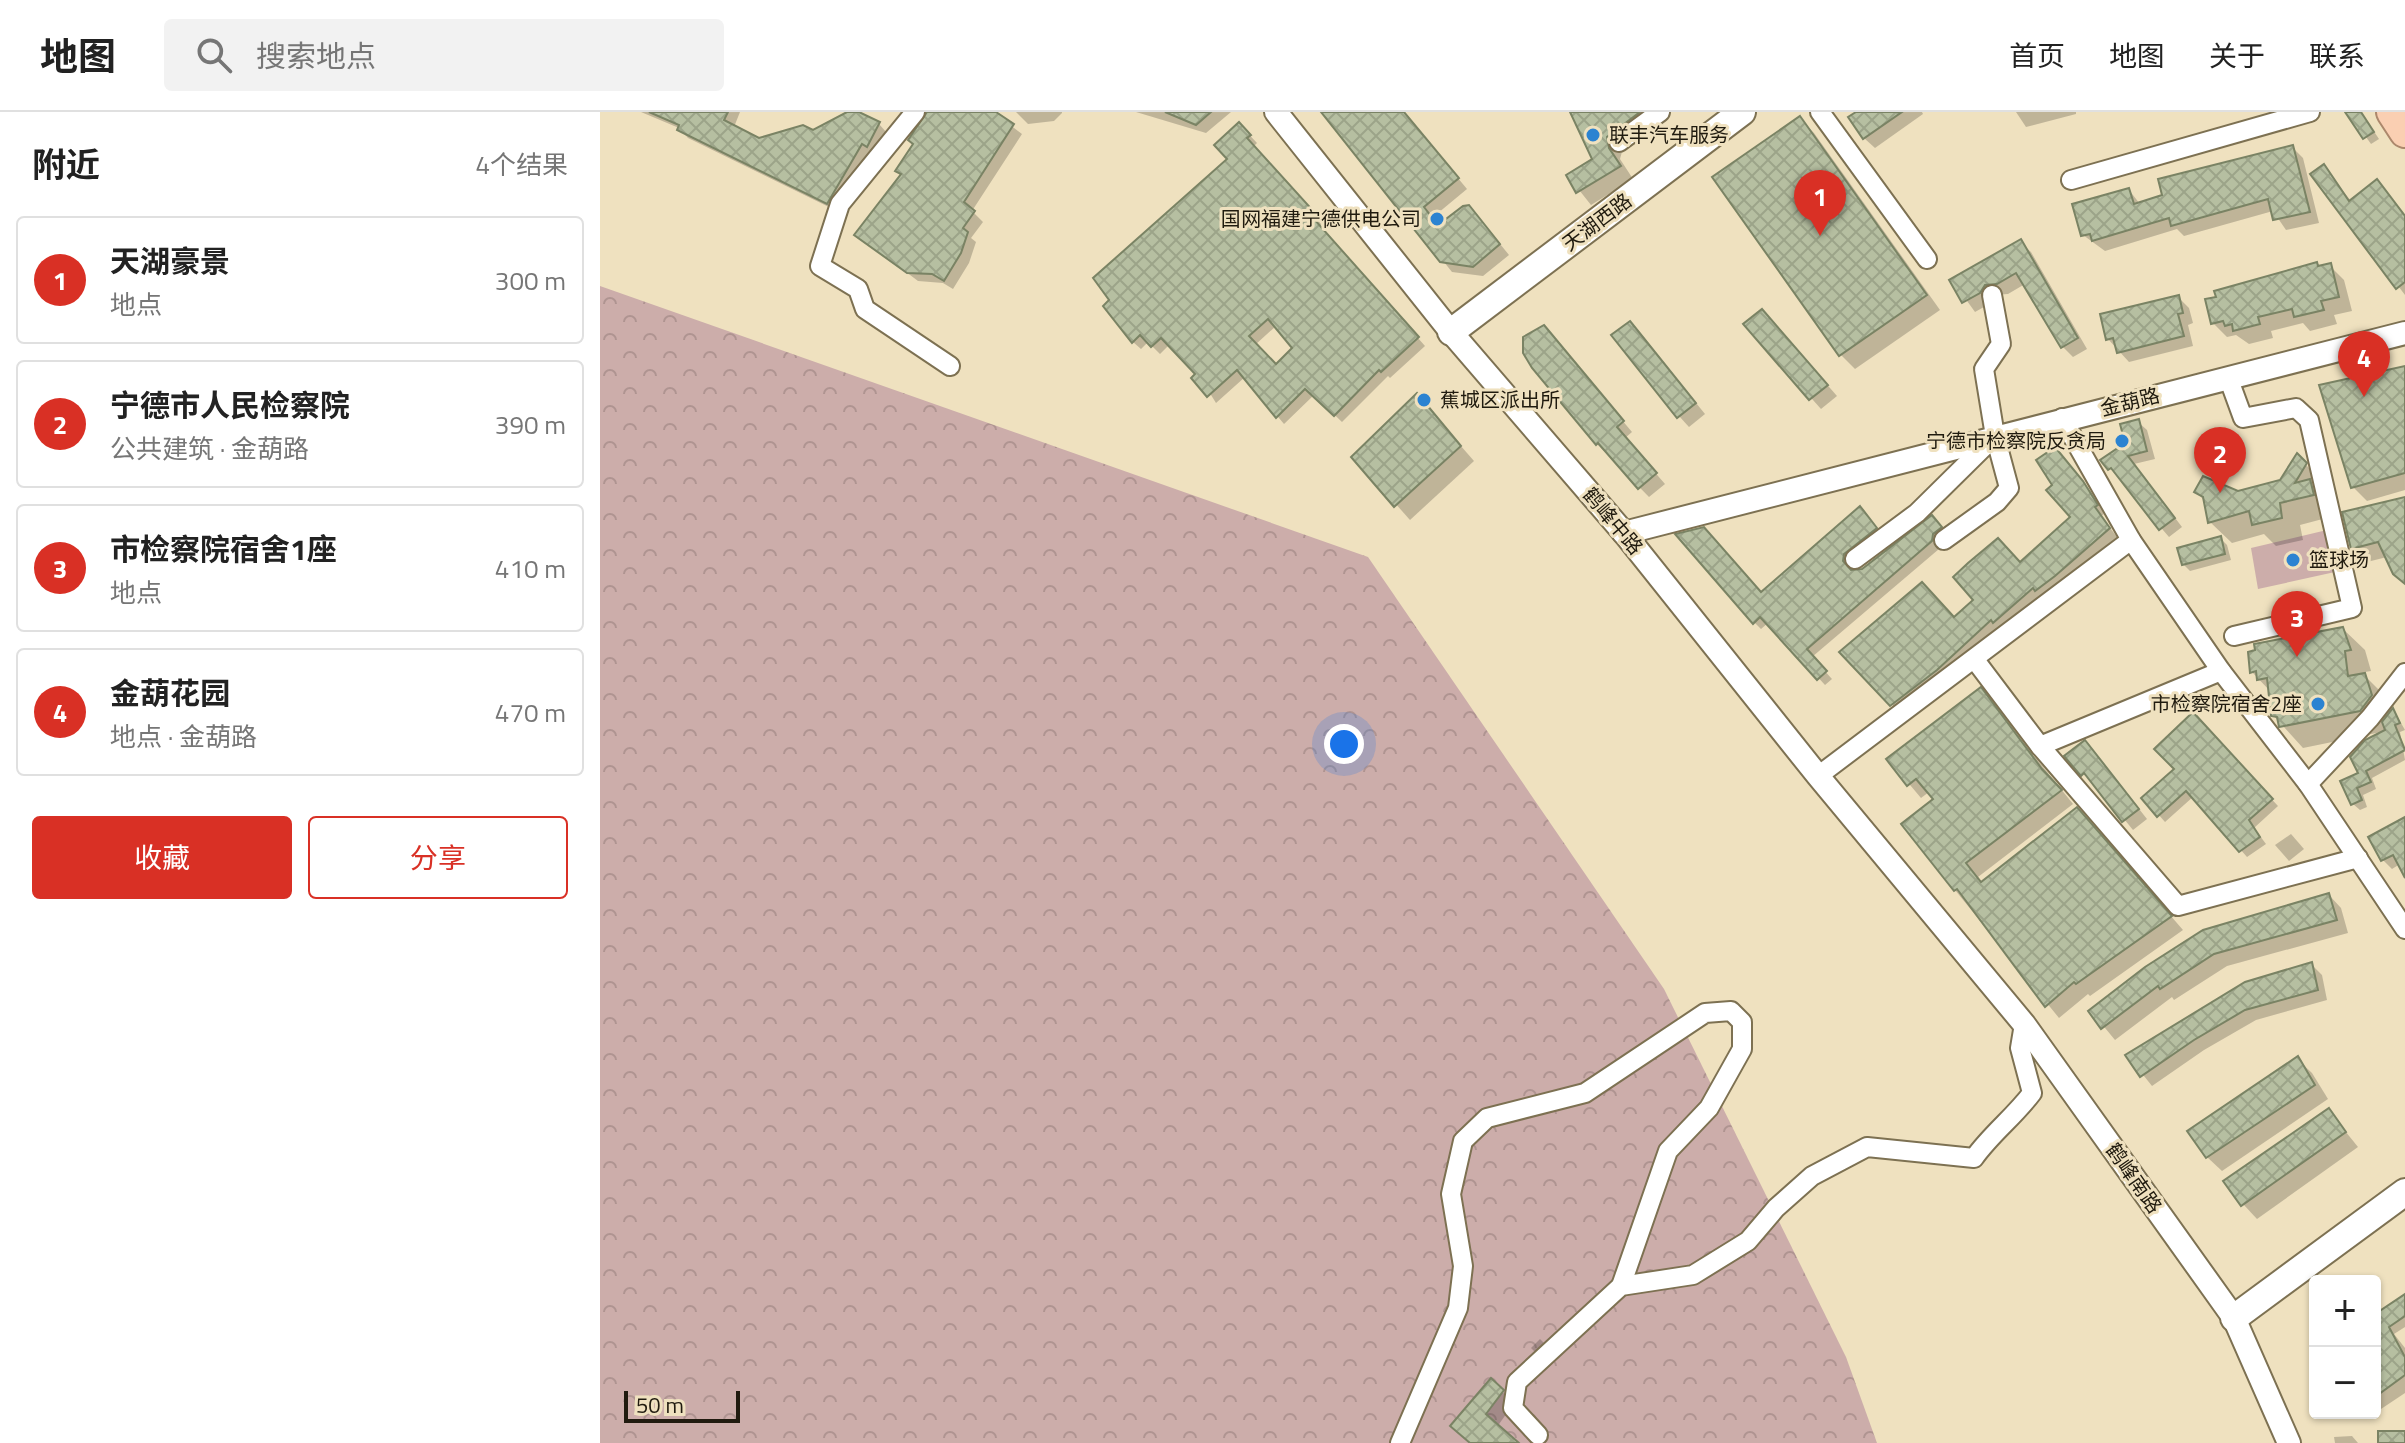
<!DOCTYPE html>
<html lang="zh">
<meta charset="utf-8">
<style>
body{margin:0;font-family:"Titillium Web","Noto Sans SC",sans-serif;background:#f2f2f2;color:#222}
.controls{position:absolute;right:24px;bottom:24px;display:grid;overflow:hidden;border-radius:8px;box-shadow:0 2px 6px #0004}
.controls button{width:72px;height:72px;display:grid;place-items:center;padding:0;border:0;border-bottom:2px solid #e0e0e0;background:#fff;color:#222;font:40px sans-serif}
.scale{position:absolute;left:24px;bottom:20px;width:116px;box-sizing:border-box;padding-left:8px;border:4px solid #201b0f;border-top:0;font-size:22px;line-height:28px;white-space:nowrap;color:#201b0f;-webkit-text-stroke:6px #efe1bf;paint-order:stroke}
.you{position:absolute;left:744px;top:632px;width:28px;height:28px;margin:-20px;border:6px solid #fff;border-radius:50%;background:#1a73e8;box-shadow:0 0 0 12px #1a73e833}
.badge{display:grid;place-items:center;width:52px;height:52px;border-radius:50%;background:#d93025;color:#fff;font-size:26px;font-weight:700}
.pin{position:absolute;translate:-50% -66px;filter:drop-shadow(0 2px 4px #0008)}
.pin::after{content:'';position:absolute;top:42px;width:28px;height:24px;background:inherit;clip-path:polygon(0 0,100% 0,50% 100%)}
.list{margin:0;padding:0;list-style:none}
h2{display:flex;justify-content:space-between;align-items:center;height:104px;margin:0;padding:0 32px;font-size:34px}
h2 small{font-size:26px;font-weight:400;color:#767676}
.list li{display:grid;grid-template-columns:52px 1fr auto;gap:24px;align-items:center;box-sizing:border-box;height:128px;margin:0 16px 16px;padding:0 16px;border:2px solid #e0e0e0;border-radius:8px}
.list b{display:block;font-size:30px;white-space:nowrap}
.list p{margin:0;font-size:26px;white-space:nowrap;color:#767676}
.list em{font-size:26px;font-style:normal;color:#767676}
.actions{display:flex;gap:16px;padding:24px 32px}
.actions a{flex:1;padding:18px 0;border:2px solid #d93025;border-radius:8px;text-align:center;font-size:28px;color:#d93025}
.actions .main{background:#d93025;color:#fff}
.icon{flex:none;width:44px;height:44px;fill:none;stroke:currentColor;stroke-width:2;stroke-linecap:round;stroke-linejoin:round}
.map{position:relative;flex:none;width:1805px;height:1331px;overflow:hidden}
header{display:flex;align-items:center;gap:48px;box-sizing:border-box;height:112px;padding:0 40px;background:#fff;border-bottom:2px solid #e0e0e0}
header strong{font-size:38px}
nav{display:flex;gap:44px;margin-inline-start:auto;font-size:28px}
.search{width:560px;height:72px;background:#f2f2f2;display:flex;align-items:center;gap:20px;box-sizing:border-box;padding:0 28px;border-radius:8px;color:#767676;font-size:30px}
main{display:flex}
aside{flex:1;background:#fff}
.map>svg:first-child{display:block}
.forest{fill:url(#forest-crowns)}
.park{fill:#ccadaa}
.shadow{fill:#0003;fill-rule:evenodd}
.building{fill:url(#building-cross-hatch);stroke:#7a8364;stroke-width:2;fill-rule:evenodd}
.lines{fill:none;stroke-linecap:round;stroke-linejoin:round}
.minor-casing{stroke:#7d7152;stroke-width:22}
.tertiary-casing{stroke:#7d7152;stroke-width:26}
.secondary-casing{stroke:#7d7152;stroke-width:30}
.trunk-casing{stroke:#ac886c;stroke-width:34}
.minor{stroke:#fff;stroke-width:18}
.tertiary{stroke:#fff;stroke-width:22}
.secondary{stroke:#fff;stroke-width:26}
.trunk{stroke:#facfb2;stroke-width:30}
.poi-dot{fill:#2c83d1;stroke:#efe1bf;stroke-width:3}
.labels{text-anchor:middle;stroke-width:6;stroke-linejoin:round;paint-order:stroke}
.poi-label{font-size:20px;fill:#201b0f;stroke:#efe1bf;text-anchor:start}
.street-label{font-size:20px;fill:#201b0f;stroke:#efe1bf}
</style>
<header>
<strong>地图</strong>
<div class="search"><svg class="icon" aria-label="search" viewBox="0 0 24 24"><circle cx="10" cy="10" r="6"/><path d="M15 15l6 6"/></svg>搜索地点</div>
<nav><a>首页</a><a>地图</a><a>关于</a><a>联系</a></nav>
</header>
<main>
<aside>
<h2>附近<small>4个结果</small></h2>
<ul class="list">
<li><span class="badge">1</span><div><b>天湖豪景</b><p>地点</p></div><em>300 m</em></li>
<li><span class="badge">2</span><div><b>宁德市人民检察院</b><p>公共建筑 · 金葫路</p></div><em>390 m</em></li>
<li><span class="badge">3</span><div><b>市检察院宿舍1座</b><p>地点</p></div><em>410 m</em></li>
<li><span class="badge">4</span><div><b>金葫花园</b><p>地点 · 金葫路</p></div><em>470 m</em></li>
</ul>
<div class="actions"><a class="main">收藏</a><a>分享</a></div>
</aside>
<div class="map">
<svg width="1805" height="1331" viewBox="0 0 1805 1331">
<defs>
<pattern id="forest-crowns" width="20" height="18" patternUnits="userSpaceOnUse" patternTransform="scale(2)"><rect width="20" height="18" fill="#ccadaa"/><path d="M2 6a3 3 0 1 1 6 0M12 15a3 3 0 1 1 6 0" fill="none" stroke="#af9491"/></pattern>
<pattern id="building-cross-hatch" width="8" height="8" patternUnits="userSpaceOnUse" patternTransform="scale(2)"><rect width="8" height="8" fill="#b6bfa1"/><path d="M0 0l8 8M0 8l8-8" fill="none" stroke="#9ca489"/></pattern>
</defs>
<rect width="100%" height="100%" fill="#efe1bf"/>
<path class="forest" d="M0,174L768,445L1064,877L1246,1245L1277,1331H0Z"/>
<path class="park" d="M1727,418L1735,460L1658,477L1651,436Z"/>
<g class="shadow">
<path d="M41,0H140L134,15L159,28L213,20L251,0L279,12L287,21L276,42L271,40L237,99L88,26L79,16Z"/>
<path d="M329,0H393L422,22L372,99L383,110L371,126L376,130L369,151L353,177L343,171L318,169L256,122L303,63Z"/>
<path d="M416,0H462V1L454,9L428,12Z"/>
<path d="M536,0H631L606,21Z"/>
<path d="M724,0H803L867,77L832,106L839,114L879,106L909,143L883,164L852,160Z"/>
<path d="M972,0H1070L1023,36L1020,47L1033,67L991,93L968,64L994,47Z"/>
<path d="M1259,0H1322L1323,2L1275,36L1264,26Z"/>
<path d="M1416,0H1476V2L1426,15Z"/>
<path d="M1748,0H1761L1779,27L1771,32Z"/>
<path d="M1200,7L1214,21L1340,198L1255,257L1241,243L1115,66Z"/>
<path d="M639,12L657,31L653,35L723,111L719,114L825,234L790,266L788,264L742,310L714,283L684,312L645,265L616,291L598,262L570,232L560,242L548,230L541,237L533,230L630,48ZM676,214L695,236L676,255L655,233Z"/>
<path d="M1692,35L1703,46L1719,111L1686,118L1673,99L1584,124L1577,117L1505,139L1483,123L1529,78L1540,92Z"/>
<path d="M1724,55L1751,89L1777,70L1805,103V183L1713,62Z"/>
<path d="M1420,130L1431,140L1487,237L1473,245L1463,235L1425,172L1408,182L1395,183L1391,191L1375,200L1352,168Z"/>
<path d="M1717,152L1720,156L1730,154L1744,168L1752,199L1734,203L1737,212L1710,219L1703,211L1671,219L1673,226L1649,232L1636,223L1627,225L1613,211Z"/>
<path d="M1578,185L1589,196L1593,211L1588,213L1593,234L1529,250L1508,227Z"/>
<path d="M1172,210L1237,284L1221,297L1146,213Z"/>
<path d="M1040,222L1105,302L1089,315L1079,304Z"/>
<path d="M953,226L1032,320L1025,326L1065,372L1049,385L997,332L933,255Z"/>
<path d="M1805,256V378L1767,389L1753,375Z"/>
<path d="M817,284L874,349L810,408L754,345Z"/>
<path d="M1538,310L1547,318L1555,347L1534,352L1582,415L1569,425L1503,348L1527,332Z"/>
<path d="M1697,344L1727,374L1734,404L1700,413L1703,428L1676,434L1664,422L1632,431L1610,410L1606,390L1596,380L1638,381L1681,370Z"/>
<path d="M1463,346L1491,380L1504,402L1501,404L1517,425L1300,601L1242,540L1354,508L1420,453L1473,406L1455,373Z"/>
<path d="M1805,387V471L1787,445L1767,450L1753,436Z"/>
<path d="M1267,404L1283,424L1251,449V459L1256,461L1332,406L1348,423L1339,437L1212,545L1232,567L1225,573L1168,511L1161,517L1154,510L1162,483Z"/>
<path d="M1620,426L1627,433L1631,448L1590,459L1583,452Z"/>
<path d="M1743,517L1765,538L1771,559L1765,560L1766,565L1786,585L1805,618L1800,620L1805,648L1772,666L1776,677L1763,683L1767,695L1760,698L1753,692L1760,662L1786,619L1703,636L1673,603L1670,579L1652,560Z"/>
<path d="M1381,578L1473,692L1378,765L1383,771L1490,711L1583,818L1490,884L1488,882L1459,906L1355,778L1335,687L1329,680L1321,686L1289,648Z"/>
<path d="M1593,603L1678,694L1654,716L1666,732L1647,745L1594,684L1565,710L1544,686L1577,657Z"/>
<path d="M1494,640L1547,707L1533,718L1494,670L1483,662Z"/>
<path d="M1805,708V762L1800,752L1792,757L1783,748Z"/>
<path d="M1691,722L1704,737L1689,749L1675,733Z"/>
<path d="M1729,783L1741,796L1748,821L1627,854L1574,888L1572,885L1515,928L1491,899Z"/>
<path d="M1711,852L1722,863L1727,888L1656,908L1604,938L1552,974L1528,944Z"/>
<path d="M1697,947L1712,961L1728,987L1622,1059L1607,1045Z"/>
<path d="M1729,999L1758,1035L1657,1107L1643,1092Z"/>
<path d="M1805,1184V1215L1794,1222L1805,1236V1281L1775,1301V1201Z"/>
<path d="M940,1227L949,1236L940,1245L931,1236Z"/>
<path d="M891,1269L914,1291L897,1315L916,1331H871Z"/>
<path d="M1761,1301H1775L1767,1306Z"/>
<path d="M1752,1324L1758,1331H1735L1734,1325Z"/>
</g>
<g class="building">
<path d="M49,0H128L124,8L159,26L203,13L213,18L247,0H259L280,10L267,35L262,32L227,92L77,18L79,13Z"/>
<path d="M327,0H396L414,12L364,90L375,99L363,116L368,120L361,141L344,169L332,162L307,161L254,123L301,62L295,59L313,32L308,28Z"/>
<path d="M565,0H611L596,13Z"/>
<path d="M721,0H804L859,66L824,95L838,113L863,94L869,93L900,132L873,155L840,150Z"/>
<path d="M970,0H1040L1007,25L1009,36L1021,54L976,81L966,63L992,47Z"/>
<path d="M1256,0H1302L1263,27L1248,5Z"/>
<path d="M1745,0H1761L1774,20L1763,27Z"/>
<path d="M1200,4L1327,183L1239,244L1112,65Z"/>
<path d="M639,10L651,23L647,26L717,103L713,106L819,225L781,260L779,258L734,304L705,277L676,306L637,258L607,285L591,266L595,262L561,226L551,235L540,223L532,231L503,194L509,188L493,166L627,47L614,33ZM668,207L692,236L676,252L649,224Z"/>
<path d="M1693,33L1710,100L1673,108L1668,87L1571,114L1569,106L1492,129L1490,122L1481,124L1472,92L1529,76L1534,92L1562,83L1558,67Z"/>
<path d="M1724,52L1749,89L1777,67L1805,104V170L1796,177L1710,62Z"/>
<path d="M1421,127L1478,226L1461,236L1416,161L1397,172L1385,173L1380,181L1362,191L1349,168Z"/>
<path d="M1717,150L1718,154L1731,151L1739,185L1721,189L1724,198L1694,205L1692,197L1658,205L1660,212L1633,219L1632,212L1625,214L1623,209L1611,212L1605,187L1616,185L1614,179Z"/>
<path d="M1579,183L1583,201L1578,202L1584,224L1517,241L1513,226L1506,228L1500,202Z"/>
<path d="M1162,197L1228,273L1209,288L1143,212Z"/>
<path d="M1030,209L1096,291L1077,306L1011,223Z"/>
<path d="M944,213L1024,309L1017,315L1057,361L1038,377L998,331L996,333L932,256L923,241V225Z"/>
<path d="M1805,254V361L1751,376L1719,273Z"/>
<path d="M817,281L861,334L794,395L751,345Z"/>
<path d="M1539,307L1547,339L1528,344L1575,406L1559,418L1511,356L1508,358L1500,348L1525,331L1520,312Z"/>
<path d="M1455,335L1483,369L1498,393L1495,395L1510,416L1455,464L1435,479L1433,476L1393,511L1391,508L1337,558L1290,594L1239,540L1322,470L1354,505L1373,488L1353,465L1368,451L1398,426L1420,450L1470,405L1446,378L1452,373L1436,348Z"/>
<path d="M1697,341L1707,351L1695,371L1710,367L1714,383L1680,391L1682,406L1652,413L1649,399L1608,411L1603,385L1594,380L1603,364L1638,379L1680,368Z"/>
<path d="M1805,385V472L1793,462L1778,430L1751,437L1742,400Z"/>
<path d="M1260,394L1277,416L1244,442L1243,449L1251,458L1262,457L1332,403L1342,415L1333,422L1332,429L1207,537L1227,559L1217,568L1160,505L1153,512L1075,422L1104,415L1161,480Z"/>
<path d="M1621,424L1625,442L1582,453L1577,436Z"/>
<path d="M1743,515L1751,538L1745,539L1748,564L1765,561L1772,583L1760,599L1679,615L1677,605L1671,604L1667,566L1657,568L1656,559L1650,561L1648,540L1655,538L1654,532Z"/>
<path d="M1381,575L1442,657L1462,678L1366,751L1381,770L1477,695L1572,804L1476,872L1474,870L1445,895L1357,777L1354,779L1301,712L1333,687L1316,667L1307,674L1286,647Z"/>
<path d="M1793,596L1800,611L1795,613L1805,638L1766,659L1771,670L1757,676L1762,688L1751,693L1740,669L1758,661L1750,645L1765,628L1785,618L1782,610Z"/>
<path d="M1593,600L1673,687L1649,708L1660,725L1639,740L1586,679L1557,705L1541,686L1574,657L1554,637Z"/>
<path d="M1485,628L1539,697L1522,710L1484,661L1481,664L1464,644Z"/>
<path d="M1805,705V766L1793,743L1781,749L1768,725Z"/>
<path d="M1729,781L1737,808L1614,842L1560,877L1558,874L1501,917L1488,899L1545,855L1603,818Z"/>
<path d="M1712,850L1718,878L1645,898L1594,928L1540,965L1525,943L1645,870Z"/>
<path d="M1698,944L1715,973L1606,1046L1587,1019Z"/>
<path d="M1729,996L1746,1020L1641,1094L1623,1069Z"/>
<path d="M1805,1182V1204L1789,1215L1805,1245V1263L1775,1285V1195L1778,1200Z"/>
<path d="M891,1266L904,1278L886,1302L919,1331H870L850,1314Z"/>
<rect x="1778" y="1319" width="27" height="12"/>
</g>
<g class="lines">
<defs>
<g id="minor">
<path d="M315,0L240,92L220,154L258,177L265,197L350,254"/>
<path d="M1220,0L1327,147"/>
<path d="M1019,30L1060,0"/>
<path d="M1471,68L1710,0"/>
<path d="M1392,183L1401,232L1384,257L1395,324"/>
<path d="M1628,265L1643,306L1696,296L1709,308L1752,496L1634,524"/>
<path d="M1462,306L1531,428L1621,559L1708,672L1805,817"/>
<path d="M1255,447L1317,401L1395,324L1409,376L1397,390L1344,428"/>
<path d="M1375,548L1440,634L1621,559"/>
<path d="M1440,634L1578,794L1758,746"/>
<path d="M1218,664L1531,428"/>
<path d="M1708,672L1770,606L1805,561"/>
<path d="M938,1323L913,1296L917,1270L1021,1174L1093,1163L1148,1129L1176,1096L1212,1064L1267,1035L1374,1046C1391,1022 1414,1005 1432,981L1420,936L1424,912"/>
<path d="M800,1331L858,1196L863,1154L851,1082L863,1029L887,1006L985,981L1105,901L1131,899L1142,910V937L1109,996L1068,1039L1021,1174"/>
</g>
<g id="tertiary">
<path d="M676,0L851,220L1024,421L1218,664L1424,912L1634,1206L1689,1331"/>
<path d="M1024,421L1805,221"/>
</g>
<g id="secondary">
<path d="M851,220L1142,0"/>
<path d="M1634,1206L1805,1080"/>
</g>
<path id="trunk" d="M1792,0L1805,20"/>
</defs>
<use href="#minor" class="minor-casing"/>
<use href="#tertiary" class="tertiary-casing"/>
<use href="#secondary" class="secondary-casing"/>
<use href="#trunk" class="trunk-casing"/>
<use href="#minor" class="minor"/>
<use href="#tertiary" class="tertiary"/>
<use href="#secondary" class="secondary"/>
<use href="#trunk" class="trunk"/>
</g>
<g class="poi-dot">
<circle cx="993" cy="23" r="8"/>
<circle cx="837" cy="107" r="8"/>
<circle cx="824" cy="288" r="8"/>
<circle cx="1522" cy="329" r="8"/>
<circle cx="1693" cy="448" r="8"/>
<circle cx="1718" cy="592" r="8"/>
</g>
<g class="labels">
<g class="poi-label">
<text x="1009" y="30">联丰汽车服务</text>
<text x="821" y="114" text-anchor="end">国网福建宁德供电公司</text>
<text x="840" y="295">蕉城区派出所</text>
<text x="1506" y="336" text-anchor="end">宁德市检察院反贪局</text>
<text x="1709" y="455">篮球场</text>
<text x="1702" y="599" text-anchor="end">市检察院宿舍2座</text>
</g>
<g class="street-label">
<text transform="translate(997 110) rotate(-37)" y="7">天湖西路</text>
<text transform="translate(1530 290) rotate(-14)" y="7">金葫路</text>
<text transform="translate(1013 409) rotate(50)" y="7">鹤峰中路</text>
<text transform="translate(1534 1066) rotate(55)" y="7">鹤峰南路</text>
</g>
</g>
</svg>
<div class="controls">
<button>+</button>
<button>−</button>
</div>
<div class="scale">50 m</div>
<div class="you"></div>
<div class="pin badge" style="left:1220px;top:124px">1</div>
<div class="pin badge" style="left:1620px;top:381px">2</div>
<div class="pin badge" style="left:1697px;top:545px">3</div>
<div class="pin badge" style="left:1764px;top:285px">4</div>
</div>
</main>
